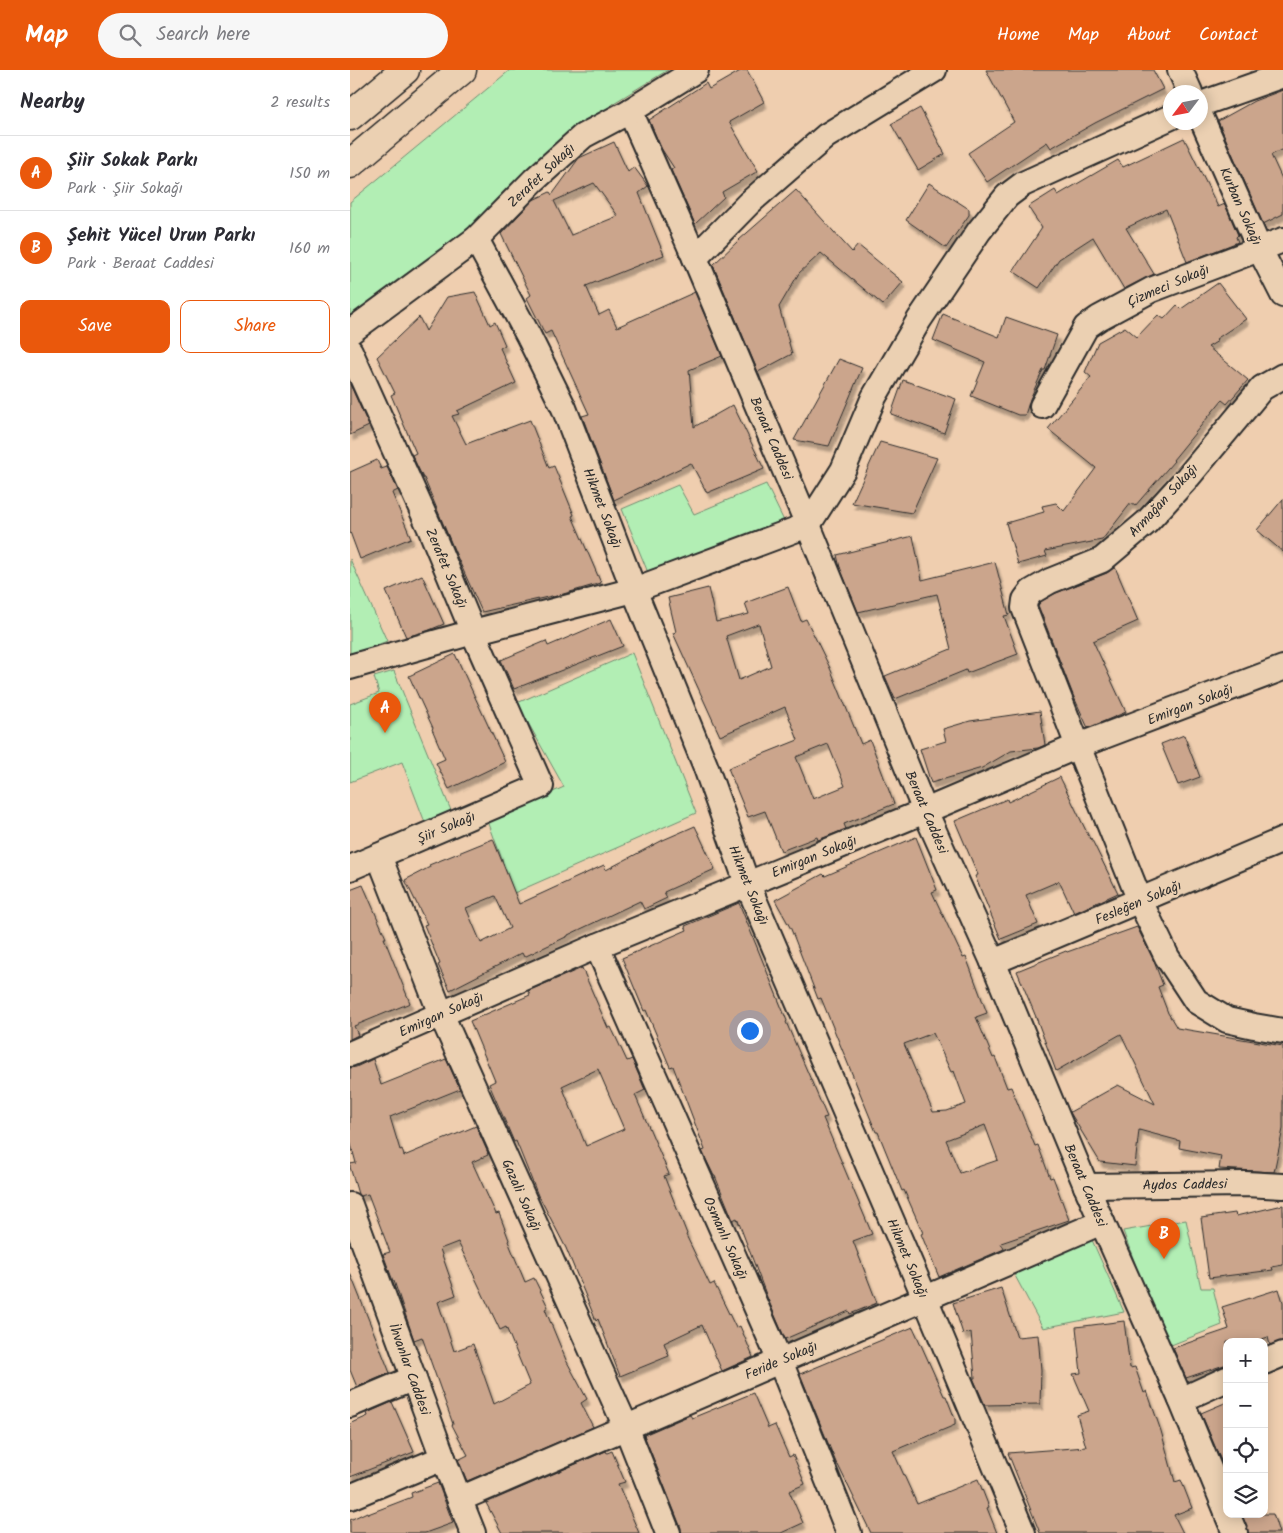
<!DOCTYPE html>
<meta charset="utf-8">
<style>
body{margin:0;font-family:Kalam,sans-serif;background:#f7f7f7;color:#2b2b33}
.controls{position:absolute;right:15px;bottom:15px;display:grid;overflow:hidden;border-radius:10px;box-shadow:0 2px 12px #0003}
.controls button{width:45px;height:45px;display:grid;place-items:center;padding:0;border:0;border-bottom:1px solid #e1e1e2;background:#fff;color:#2b2b33;font:25px sans-serif}
.compass{position:absolute;left:813px;top:15px;width:45px;height:45px;border-radius:50%;background:#fff;box-shadow:0 2px 12px #0003;rotate:238deg}
.you{position:absolute;left:399px;top:960px;width:18px;height:18px;margin:-12px;border:4px solid #fff;border-radius:50%;background:#1a73e8;box-shadow:0 0 0 8px #1a73e833}
.badge{display:grid;place-items:center;width:32px;height:32px;border-radius:50%;background:#ea580c;color:#fff;font-size:16px;font-weight:700}
.pin{position:absolute;translate:-50% -41px;filter:drop-shadow(0 1px 2px #0008)}
.pin::after{content:'';position:absolute;top:26px;width:18px;height:15px;background:inherit;clip-path:polygon(0 0,100% 0,50% 100%)}
.list{margin:0;padding:0;list-style:none}
h2{display:flex;justify-content:space-between;align-items:center;height:65px;margin:0;padding:0 20px;font-size:21px}
h2 small{font-size:16px;font-weight:400;color:#7c7c81}
.list li{display:grid;grid-template-columns:32px 1fr auto;gap:15px;align-items:center;box-sizing:border-box;height:75px;padding:0 20px;border-top:1px solid #e1e1e2}
.list b{display:block;font-size:19px;white-space:nowrap}
.list p{margin:0;font-size:16px;white-space:nowrap;color:#7c7c81}
.list em{font-size:16px;font-style:normal;color:#7c7c81}
.actions{display:flex;gap:10px;padding:15px 20px}
.actions a{flex:1;padding:11px 0;border:1px solid #ea580c;border-radius:10px;text-align:center;font-size:18px;color:#ea580c}
.actions .main{background:#ea580c;color:#fff}
.icon{flex:none;width:28px;height:28px;fill:none;stroke:currentColor;stroke-width:2;stroke-linecap:round;stroke-linejoin:round}
.map{position:relative;flex:none;width:933px;height:1463px;overflow:hidden}
header{display:flex;align-items:center;gap:30px;box-sizing:border-box;height:70px;padding:0 25px;background:#ea580c;color:#fff}
header strong{font-size:24px}
nav{display:flex;gap:28px;margin-inline-start:auto;font-size:18px}
.search{width:350px;height:45px;background:#f7f7f7;display:flex;align-items:center;gap:12px;box-sizing:border-box;padding:0 18px;border-radius:28px;color:#7c7c81;font-size:19px}
main{display:flex}
aside{flex:1;background:#fff}
.map>svg:first-child{display:block}
.green{fill:#b2eeb4;stroke:#6e8c70}
.building{fill:#cba58c;stroke:#2b2b2b;fill-rule:evenodd;filter:url(#shadow)}
.lines{fill:none;stroke-linecap:round;stroke-linejoin:round}
.minor-casing{stroke:#2b2b2b;stroke-width:28}
.motorway-casing{stroke:#2b2b2b;stroke-width:31}
.minor{stroke:#ebd0b2;stroke-width:24}
.motorway{stroke:#ebd0b2;stroke-width:28}
.labels{text-anchor:middle;stroke-width:5;stroke-linejoin:round;paint-order:stroke}
.street-label{font-size:14px;fill:#2b2b2b;stroke:#ebd0b2}
</style>
<header>
<strong>Map</strong>
<div class="search"><svg class="icon" aria-label="search" viewBox="0 0 24 24"><circle cx="10" cy="10" r="6"/><path d="M15 15l6 6"/></svg>Search here</div>
<nav><a>Home</a><a>Map</a><a>About</a><a>Contact</a></nav>
</header>
<main>
<aside>
<h2>Nearby<small>2 results</small></h2>
<ul class="list">
<li><span class="badge">A</span><div><b>Şiir Sokak Parkı</b><p>Park · Şiir Sokağı</p></div><em>150 m</em></li>
<li><span class="badge">B</span><div><b>Şehit Yücel Urun Parkı</b><p>Park · Beraat Caddesi</p></div><em>160 m</em></li>
</ul>
<div class="actions"><a class="main">Save</a><a>Share</a></div>
</aside>
<div class="map">
<svg width="933" height="1463" viewBox="0 0 933 1463">
<defs>
<filter id="shadow"><feDropShadow dx="3" dy="5.5" stdDeviation="1" flood-color="#0004"/></filter>
</defs>
<rect width="100%" height="100%" fill="#efceaf"/>
<filter id="ink" filterUnits="userSpaceOnUse"><feTurbulence type="fractalNoise" baseFrequency=".02" numOctaves="2"/><feDisplacementMap in="SourceGraphic" scale="10" xChannelSelector="R" yChannelSelector="G"/><feConvolveMatrix kernelMatrix="1 2 1 2 8 2 1 2 1" color-interpolation-filters="sRGB"/></filter>
<g filter="url(#ink)">
<g class="green">
<path d="M160,0H318L262,34L161,129L0,250V132Z"/>
<path d="M416,414L435,453L299,505L272,439L328,415L344,444Z"/>
<path d="M0,489L37,571L0,586Z"/>
<path d="M282,583L346,743L164,823L138,751L214,717L167,633Z"/>
<path d="M44,601L102,743L76,755L52,692L0,712V634L29,623L24,607Z"/>
<path d="M836,1150L851,1218H863L872,1255L816,1277L773,1161Z"/>
<path d="M742,1170L774,1242L693,1258L663,1202Z"/>
</g>
<g class="building">
<path d="M392,0H397L414,32L379,52L408,101L372,122L374,127L345,154L321,100L324,98L311,78L299,50L356,13L359,19Z"/>
<path d="M636,0H803L813,19L745,53L701,78L697,72L637,112L618,83L664,52Z"/>
<path d="M933,20V79L921,85L933,111V144L913,154L868,51L904,31Z"/>
<path d="M570,38L595,84L568,100L541,54Z"/>
<path d="M834,68L868,137L875,134L888,165L886,167L888,172L837,192L816,139L776,158L804,204L774,219L743,167L709,189L689,218L663,201L692,158L678,137L705,120L708,125L768,90L773,97Z"/>
<path d="M264,72L278,102L284,97L298,116L289,123L314,185L236,216L249,245L259,240L267,257L345,222L372,286L339,300L344,357L383,335L414,399L357,423L341,393L264,430L232,346L239,344L201,261L195,264L177,228L181,225L151,164L183,130L200,122L202,125L229,88ZM244,113L268,146L221,165L204,131Z"/>
<path d="M579,113L619,139V145L596,178L556,150Z"/>
<path d="M446,120L502,182L508,175L553,212L533,235L471,183L449,203L429,237L442,284L408,302L363,195L389,170Z"/>
<path d="M868,213L896,249L866,269L868,271L858,277L898,310L877,334L872,330L823,390L824,391L785,436L781,433L752,470L695,481L697,486L668,494L656,453L694,442L692,436L706,433L714,441L746,398L698,359L741,307L735,302L748,272L775,257L787,267L808,245L814,249L827,235L831,239Z"/>
<path d="M125,222L140,255L145,252L155,275L150,278L166,313L107,341L109,344L102,346L116,374L180,350L199,398L204,396L224,445L222,446L251,513L203,527L202,526L132,542L105,482L74,408H73L62,385L66,383L41,325L45,323L27,287L69,247L76,261L97,227Z"/>
<path d="M593,244L649,267L656,247L707,265L695,300H693L680,329L675,345H668L621,326L635,292L583,270Z"/>
<path d="M489,289L512,298L479,376L444,370Z"/>
<path d="M553,310L606,329L594,363L541,344Z"/>
<path d="M0,314L19,356L0,365Z"/>
<path d="M530,372L587,388L562,443L502,433Z"/>
<path d="M27,390L31,399L37,397L48,420L42,423L61,468L10,489L0,462V402Z"/>
<path d="M933,429V482L907,460Z"/>
<path d="M563,466L572,510L645,492L659,545L654,546L668,584L617,603L616,600L545,629L535,606L601,579L587,524L508,542L490,498L487,485Z"/>
<path d="M765,497L788,551L743,571L776,642L738,658L723,625L688,535L690,532L706,523L757,503Z"/>
<path d="M72,505L94,554L77,561L56,567L36,521Z"/>
<path d="M438,517L451,551L456,549L480,598L511,674L520,670L544,734L494,754L496,759L468,770L467,767L431,781L415,741L398,747L378,698L448,670L435,637L370,666L323,563L326,562L318,528L358,518L366,552L399,544L395,533ZM408,554H409L421,596L389,610L376,566ZM478,674L495,716L463,729L446,687Z"/>
<path d="M261,549L273,576L164,619L151,590L196,571L198,576Z"/>
<path d="M105,584L155,692L99,719L86,693L95,689L82,659L83,658L59,606Z"/>
<path d="M690,641L695,675L688,678L661,681L632,698L581,713L570,679L596,671L593,659L620,651Z"/>
<path d="M834,665L850,707L828,715L811,674Z"/>
<path d="M710,707L740,769L741,768L768,823L724,843L709,811L676,825L688,854L651,869L625,806L628,805L605,751L657,729L658,732Z"/>
<path d="M345,756L365,799L314,822L317,828L294,839L290,831L218,865V866L174,887L172,883L100,920L88,895L90,894L74,855L77,854L55,810L80,797L79,795L143,769L169,834L254,795L256,800L313,770ZM145,826L160,858L131,873L116,838Z"/>
<path d="M566,767L587,820L582,822L613,888L616,887L637,943L626,947L643,988L645,987L657,1018L661,1017L685,1076L688,1075L700,1108L703,1107L719,1150L651,1173L654,1179L589,1207L571,1164L573,1163L554,1120L552,1121L528,1062H526L471,928L468,929L441,859L425,830L473,804L475,806ZM583,963L601,1002L604,1001L616,1034L597,1041L583,1042L554,974ZM635,1055L648,1090L610,1103L596,1070Z"/>
<path d="M13,815L36,868H34L60,933L4,956L8,965L0,969V820Z"/>
<path d="M389,833L437,951L436,952L477,1047L473,1048L522,1164L503,1171L527,1233L500,1244L499,1241L435,1269L417,1227L387,1148L383,1150L365,1106H364L352,1081L355,1080L323,996L320,997L296,940L294,941L272,888L337,860L335,856Z"/>
<path d="M787,857L803,889L813,915L808,917L818,943L827,958L933,976V1059L924,1102L869,1099L871,1086L829,1078L830,1071L789,1060L785,1096L750,1092L721,1044L720,1042L768,1015L805,1034L771,964L706,1001L686,947L667,901L716,881L717,882Z"/>
<path d="M232,898L258,958L261,957L277,991L282,989L295,1020L285,1025L319,1104L314,1106L337,1164L336,1165L360,1215L364,1213L386,1258L390,1256L403,1287L372,1301L352,1255L314,1273L319,1286L270,1306L248,1249L246,1251L216,1178L190,1128H189L166,1071L164,1072L139,1014L145,1011L120,951L180,925L178,921ZM248,999L274,1059L236,1076L212,1016Z"/>
<path d="M23,989L31,1015L96,989L110,1019L40,1047L50,1080L52,1079L54,1086L126,1056L138,1083H137L138,1085L122,1092L146,1144L149,1143L159,1170L158,1171L175,1212L184,1208L198,1237L195,1239L216,1290L237,1329L231,1333L243,1357L117,1411L108,1390L118,1385L102,1355L103,1354L72,1267L64,1270L44,1211H43L33,1184L40,1182L18,1124L10,1126L8,1124L0,1097V1094L6,1093L0,1071V998L6,997ZM108,1172L150,1260L156,1257L180,1315L144,1334L123,1274L104,1281L88,1232L106,1225L90,1179Z"/>
<path d="M933,1135V1195L922,1197L923,1200L859,1208L851,1148L885,1143L886,1146Z"/>
<path d="M0,1203L40,1303L7,1317L0,1300Z"/>
<path d="M651,1218L667,1267L688,1265L691,1300L690,1334L635,1335L623,1308H625L621,1262L613,1264L603,1233Z"/>
<path d="M929,1219L933,1232V1271L920,1275L918,1267L903,1272H877V1294L836,1308L823,1278L879,1259L872,1237Z"/>
<path d="M774,1251L780,1298L785,1297L794,1323L797,1321L811,1361L825,1412L831,1410L842,1438L824,1445L833,1463H690L658,1383L736,1377L727,1345L739,1341L723,1304L731,1303L726,1257Z"/>
<path d="M563,1257L594,1326H596L605,1349V1355L543,1381L567,1434L628,1409L639,1437L637,1438L647,1463H521L488,1395H487L450,1304Z"/>
<path d="M403,1323L418,1358L425,1355L439,1387L443,1385L455,1414L439,1421L453,1453L431,1463H331V1458L294,1365L340,1345L342,1348Z"/>
<path d="M42,1332L64,1382L0,1407V1354L18,1346L17,1343Z"/>
<path d="M877,1332V1405L851,1343Z"/>
<path d="M256,1381L257,1383L262,1381L275,1412L268,1414L289,1463H152L136,1433Z"/>
<path d="M88,1413L103,1453L75,1463H0V1450L17,1442L18,1444L62,1427L61,1423Z"/>
<path d="M892,1444H923L929,1463H898Z"/>
</g>
<g class="lines">
<defs>
<g id="minor">
<path d="M830,0L840,22"/>
<path d="M851,34L933,5"/>
<path d="M280,41L345,188L458,455L575,741L643,892L736,1116L831,1330L877,1442"/>
<path d="M851,47L909,178L933,225"/>
<path d="M126,169L178,265L214,338L284,520L355,695L397,813L575,1228L673,1463"/>
<path d="M345,188L399,133L476,66L584,0"/>
<path d="M0,262L126,169L184,110L233,66L280,41L346,0"/>
<path d="M0,281L79,456L123,562L191,716L0,798"/>
<path d="M933,306L912,318L838,407L797,452L752,490L700,511L681,522L675,530L674,538L728,676L790,831L817,887L846,931L877,950L904,956L933,961"/>
<path d="M692,336L736,257L749,248L801,220L933,170"/>
<path d="M0,597L123,562L284,520L458,455L493,400L524,327L569,250L629,161L657,126L673,114L821,47"/>
<path d="M29,786L91,944L276,1357L318,1463"/>
<path d="M247,876L430,1291L499,1463"/>
<path d="M643,892L933,770"/>
<path d="M0,984L247,876L575,741L728,676L933,598"/>
<path d="M736,1116L895,1114L933,1116"/>
<path d="M0,1135L93,1388L123,1463"/>
<path d="M914,1292L933,1284"/>
<path d="M831,1330L877,1309"/>
<path d="M0,1335L64,1308"/>
<path d="M0,1427L93,1388"/>
<path d="M110,1429L752,1152"/>
<path d="M877,1444L885,1463"/>
</g>
<g id="motorway">
<path d="M0,46L55,0"/>
<path d="M0,94L112,0"/>
</g>
</defs>
<use href="#minor" class="minor-casing"/>
<use href="#motorway" class="motorway-casing"/>
<use href="#minor" class="minor"/>
<use href="#motorway" class="motorway"/>
</g>
</g>
<g class="labels">
<g class="street-label">
<text transform="translate(191 105) rotate(-43)" y="5">Zerafet Sokağı</text>
<text transform="translate(891 136) rotate(66)" y="5">Kurban Sokağı</text>
<text transform="translate(818 215) rotate(-23)" y="5">Çizmeci Sokağı</text>
<text transform="translate(422 368) rotate(67)" y="5">Beraat Caddesi</text>
<text transform="translate(813 430) rotate(-47)" y="5">Armağan Sokağı</text>
<text transform="translate(253 438) rotate(69)" y="5">Hikmet Sokağı</text>
<text transform="translate(97 498) rotate(67)" y="5">Zerafet Sokağı</text>
<text transform="translate(840 634) rotate(-21)" y="5">Emirgan Sokağı</text>
<text transform="translate(577 742) rotate(67)" y="5">Beraat Caddesi</text>
<text transform="translate(96 757) rotate(-23)" y="5">Şiir Sokağı</text>
<text transform="translate(464 786) rotate(-22)" y="5">Emirgan Sokağı</text>
<text transform="translate(399 815) rotate(68)" y="5">Hikmet Sokağı</text>
<text transform="translate(788 832) rotate(-23)" y="5">Fesleğen Sokağı</text>
<text transform="translate(91 944) rotate(-24)" y="5">Emirgan Sokağı</text>
<text transform="translate(835 1114) rotate(-1)" y="5">Aydos Caddesi</text>
<text transform="translate(736 1115) rotate(67)" y="5">Beraat Caddesi</text>
<text transform="translate(172 1125) rotate(66)" y="5">Gazali Sokağı</text>
<text transform="translate(376 1168) rotate(66)" y="5">Osmanlı Sokağı</text>
<text transform="translate(558 1188) rotate(67)" y="5">Hikmet Sokağı</text>
<text transform="translate(431 1290) rotate(-23)" y="5">Feride Sokağı</text>
<text transform="translate(60 1299) rotate(70)" y="5">İhvanlar Caddesi</text>
</g>
</g>
</svg>
<div class="controls">
<button>+</button>
<button>−</button>
<button><svg class="icon" aria-label="locate" viewBox="0 0 24 24"><circle cx="12" cy="12" r="6"/><path d="M12 2v4M12 18v4M2 12h4M18 12h4"/></svg></button>
<button><svg class="icon" aria-label="layers" viewBox="0 0 24 24"><path d="M12 4l9 5-9 5-9-5zM3 14l9 5 9-5"/></svg></button>
</div>
<svg class="compass" viewBox="-18 -18 36 36"><path d="M0-13l5 13h-10z" fill="#e53935"/><path d="M0 13l5-13h-10z" fill="#7c7c81"/></svg>
<div class="you"></div>
<div class="pin badge" style="left:35px;top:663px">A</div>
<div class="pin badge" style="left:814px;top:1189px">B</div>
</div>
</main>
